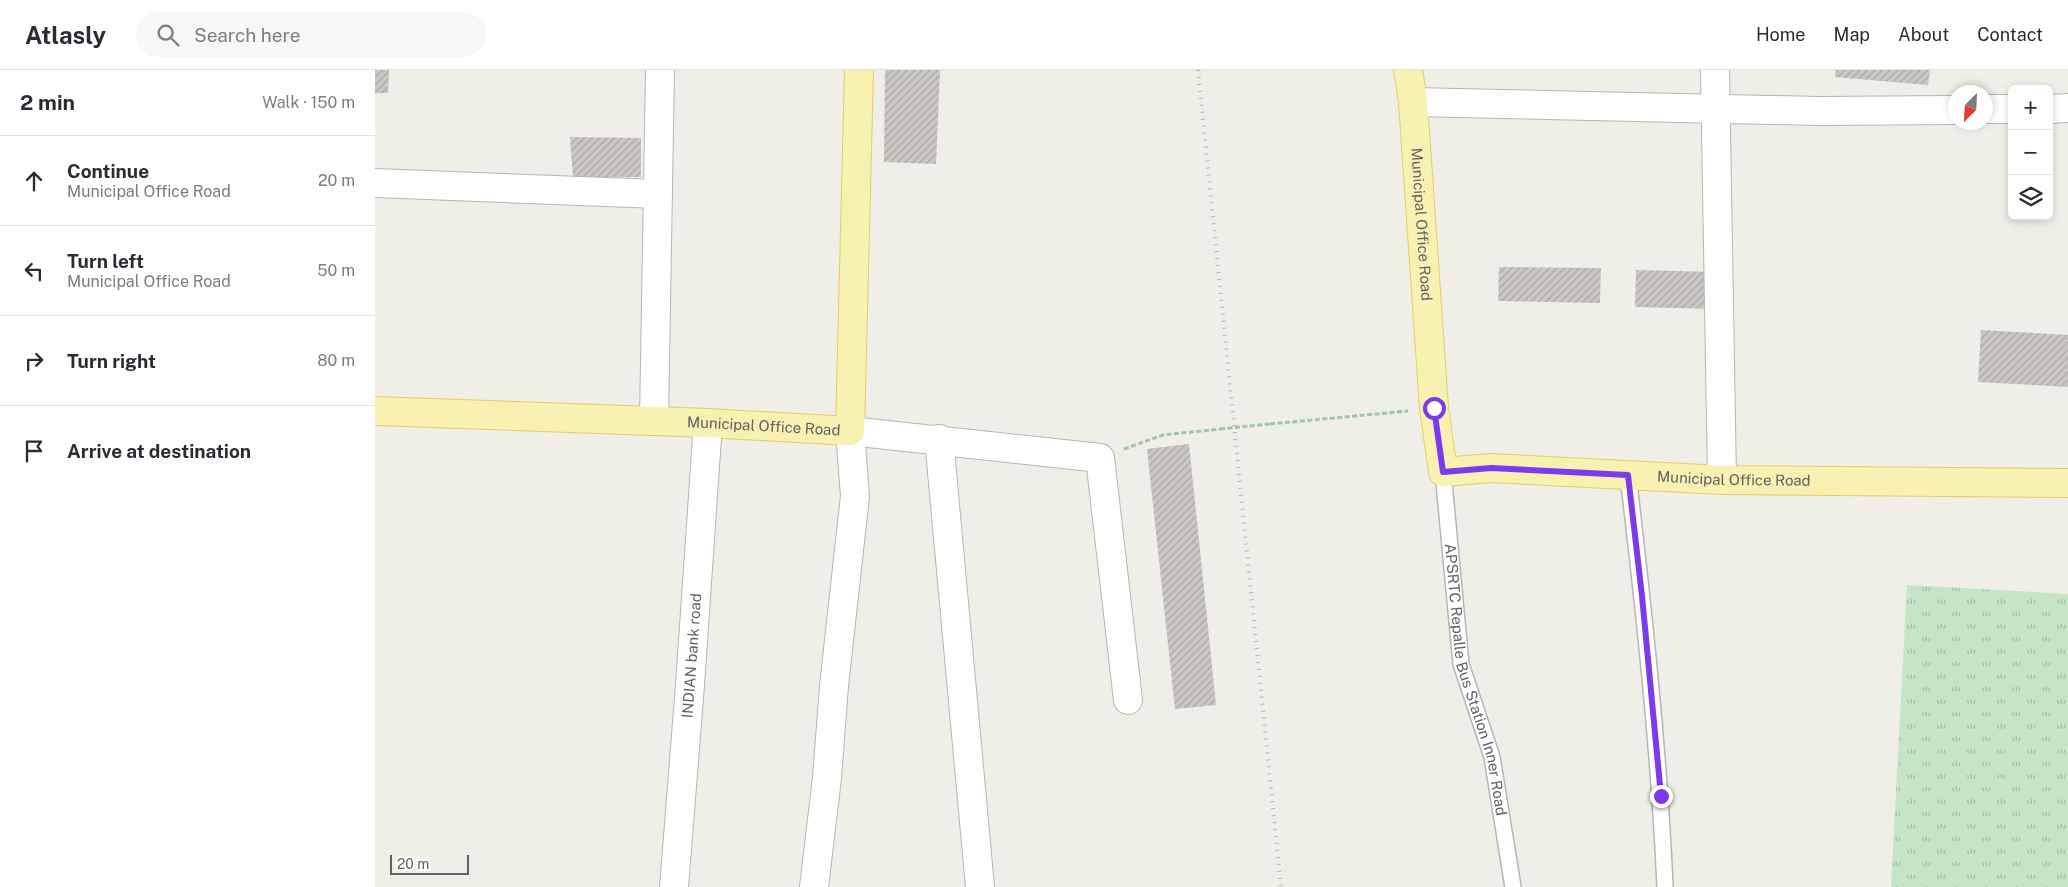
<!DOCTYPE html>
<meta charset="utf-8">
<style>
body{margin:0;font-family:"Public Sans",sans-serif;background:#f7f7f7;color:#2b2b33}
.controls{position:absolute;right:15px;top:15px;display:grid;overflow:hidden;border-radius:8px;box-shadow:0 2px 8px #0003}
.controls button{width:45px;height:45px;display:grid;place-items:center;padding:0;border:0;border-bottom:1px solid #e1e1e2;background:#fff;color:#2b2b33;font:25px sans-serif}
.compass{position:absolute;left:1573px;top:15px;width:45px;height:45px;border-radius:50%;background:#fff;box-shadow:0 2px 8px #0003;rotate:204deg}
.scale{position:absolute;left:15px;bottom:12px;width:79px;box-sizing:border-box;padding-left:5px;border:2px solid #5e6166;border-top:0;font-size:14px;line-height:18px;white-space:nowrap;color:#5e6166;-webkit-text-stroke:4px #fff;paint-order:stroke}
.stop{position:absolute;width:15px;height:15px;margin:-11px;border:4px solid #7c3aed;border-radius:50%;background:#fff}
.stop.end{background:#7c3aed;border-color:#fff;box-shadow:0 1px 5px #0008}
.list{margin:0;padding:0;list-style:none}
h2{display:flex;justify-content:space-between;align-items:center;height:65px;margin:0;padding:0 20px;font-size:21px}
h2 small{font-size:16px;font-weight:400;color:#7c7c81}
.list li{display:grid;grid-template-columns:32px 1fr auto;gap:15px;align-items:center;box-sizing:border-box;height:90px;padding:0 20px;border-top:1px solid #e1e1e2}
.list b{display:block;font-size:19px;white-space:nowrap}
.list p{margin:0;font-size:16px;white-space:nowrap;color:#7c7c81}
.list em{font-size:16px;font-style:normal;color:#7c7c81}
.icon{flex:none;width:28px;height:28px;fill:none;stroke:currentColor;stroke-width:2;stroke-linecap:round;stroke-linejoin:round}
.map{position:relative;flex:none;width:1693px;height:817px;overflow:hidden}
header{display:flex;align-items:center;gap:30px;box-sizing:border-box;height:70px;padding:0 25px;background:#fff;border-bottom:1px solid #e1e1e2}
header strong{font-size:24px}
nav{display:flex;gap:28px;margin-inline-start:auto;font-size:18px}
.search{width:350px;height:45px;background:#f7f7f7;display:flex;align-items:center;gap:12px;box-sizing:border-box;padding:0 18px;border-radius:28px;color:#7c7c81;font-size:19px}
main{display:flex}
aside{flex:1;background:#fff}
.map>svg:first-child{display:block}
.grass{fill:url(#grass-tufts)}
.building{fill:url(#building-hatch)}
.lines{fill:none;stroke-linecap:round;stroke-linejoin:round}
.service-casing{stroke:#b4b6ba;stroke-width:18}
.minor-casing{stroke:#b4b6ba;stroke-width:30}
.primary-casing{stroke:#e8ca68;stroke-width:30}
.path{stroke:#9fc6ac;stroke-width:3;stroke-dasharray:5 2.5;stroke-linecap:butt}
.service{stroke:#fff;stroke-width:15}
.minor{stroke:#fff;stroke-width:28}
.primary{stroke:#f9f1b2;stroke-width:28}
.rail{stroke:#b5b5b6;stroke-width:4;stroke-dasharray:1 6;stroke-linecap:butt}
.path-bridge{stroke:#9fc6ac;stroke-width:3;stroke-dasharray:5 2.5;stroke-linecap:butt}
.route{stroke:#7c3aed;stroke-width:6}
.labels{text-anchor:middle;stroke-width:4;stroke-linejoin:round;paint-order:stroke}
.street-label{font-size:15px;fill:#5e6166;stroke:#fff}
</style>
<header>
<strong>Atlasly</strong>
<div class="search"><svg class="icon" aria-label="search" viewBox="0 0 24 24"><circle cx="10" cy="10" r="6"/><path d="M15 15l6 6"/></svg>Search here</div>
<nav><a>Home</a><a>Map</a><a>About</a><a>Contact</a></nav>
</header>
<main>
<aside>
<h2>2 min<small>Walk · 150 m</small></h2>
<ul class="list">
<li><svg class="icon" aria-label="ahead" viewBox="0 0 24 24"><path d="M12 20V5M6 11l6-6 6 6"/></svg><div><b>Continue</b><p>Municipal Office Road</p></div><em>20 m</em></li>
<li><svg class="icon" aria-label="left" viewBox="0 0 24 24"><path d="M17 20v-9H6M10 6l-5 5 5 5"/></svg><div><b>Turn left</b><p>Municipal Office Road</p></div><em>50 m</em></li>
<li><svg class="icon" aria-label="right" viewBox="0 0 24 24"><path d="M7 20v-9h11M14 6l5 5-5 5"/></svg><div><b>Turn right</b></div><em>80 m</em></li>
<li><svg class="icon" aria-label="arrive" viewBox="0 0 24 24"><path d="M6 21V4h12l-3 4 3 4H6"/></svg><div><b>Arrive at destination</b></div></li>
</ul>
</aside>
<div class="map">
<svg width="1693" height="817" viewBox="0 0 1693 817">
<defs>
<pattern id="grass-tufts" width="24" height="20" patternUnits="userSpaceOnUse" patternTransform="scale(1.25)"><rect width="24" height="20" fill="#c6e5c7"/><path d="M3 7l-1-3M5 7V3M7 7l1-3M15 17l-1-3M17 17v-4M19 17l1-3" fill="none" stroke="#a4bda5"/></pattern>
<pattern id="building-hatch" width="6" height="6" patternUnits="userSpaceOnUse" patternTransform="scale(1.25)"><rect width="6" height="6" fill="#cbc8c4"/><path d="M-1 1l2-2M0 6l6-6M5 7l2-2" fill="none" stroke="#a8a6a3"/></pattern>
</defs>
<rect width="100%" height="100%" fill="#efeee7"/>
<path class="grass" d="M1532,515L1693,524V817H1516Z"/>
<g class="building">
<path d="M0,0H14L13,23H0Z"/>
<path d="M510,0H565L561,94L509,92Z"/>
<path d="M1461,0H1555L1553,15L1460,7Z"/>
<path d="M195,67L266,68V107H198Z"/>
<path d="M1124,197L1226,198L1225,233L1123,231Z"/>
<path d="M1261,200L1340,202V239L1260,237Z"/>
<path d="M1606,260L1693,265V317L1603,312Z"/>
<path d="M814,374L841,635L800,639L772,379Z"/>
</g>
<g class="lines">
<defs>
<g id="service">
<path id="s1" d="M1068,402L1086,594L1117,687L1138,817"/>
<path d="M1253,405C1269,542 1284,679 1290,817"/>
</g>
<g id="minor">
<path d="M1340,0L1347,410"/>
<path d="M1038,32L1444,41L1580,40"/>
<path d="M1610,39H1637"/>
<path d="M1674,39L1693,38"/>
<path d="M0,113L283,124"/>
<path d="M279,351L285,0"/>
<path d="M564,369L605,817"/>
<path id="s2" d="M299,817L315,615L333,353"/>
<path d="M439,817L452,708L459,616L480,426L475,361L725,388L753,630"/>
</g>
<g id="primary">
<path id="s3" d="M1033,0L1038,32L1059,338L1068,402L1116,398L1347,410L1693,413"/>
<path id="s4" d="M0,341L333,353L475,361L484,0"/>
</g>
</defs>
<use href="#service" class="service-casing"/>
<use href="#minor" class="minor-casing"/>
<use href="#primary" class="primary-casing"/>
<g class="path">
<path d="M895,354L1033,341"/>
<path d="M749,379L788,365L845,359"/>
</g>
<use href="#service" class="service"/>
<use href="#minor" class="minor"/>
<use href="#primary" class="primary"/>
<path class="rail" d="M823,0L906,817"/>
<path class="path-bridge" d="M845,359L895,354"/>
</g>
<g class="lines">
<path class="route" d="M1059,338L1068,402L1116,398L1253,405L1267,526L1286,726"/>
</g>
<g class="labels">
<g class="street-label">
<text dy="5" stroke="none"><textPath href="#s3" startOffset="155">Municipal Office Road</textPath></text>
<text dy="5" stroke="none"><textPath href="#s4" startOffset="389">Municipal Office Road</textPath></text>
<text dy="5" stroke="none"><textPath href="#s3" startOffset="695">Municipal Office Road</textPath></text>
<text dy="5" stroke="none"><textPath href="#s2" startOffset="232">INDIAN bank road</textPath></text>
<text dy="5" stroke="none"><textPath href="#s1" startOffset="211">APSRTC Repalle Bus Station Inner Road</textPath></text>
</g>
</g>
</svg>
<div class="controls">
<button>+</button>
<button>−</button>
<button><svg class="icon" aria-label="layers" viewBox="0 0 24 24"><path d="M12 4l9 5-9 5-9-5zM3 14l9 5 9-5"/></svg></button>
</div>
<svg class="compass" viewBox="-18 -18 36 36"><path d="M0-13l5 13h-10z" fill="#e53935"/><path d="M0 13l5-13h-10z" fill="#7c7c81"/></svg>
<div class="scale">20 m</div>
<div class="stop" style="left:1059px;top:338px"></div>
<div class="stop end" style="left:1286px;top:726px"></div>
</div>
</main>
